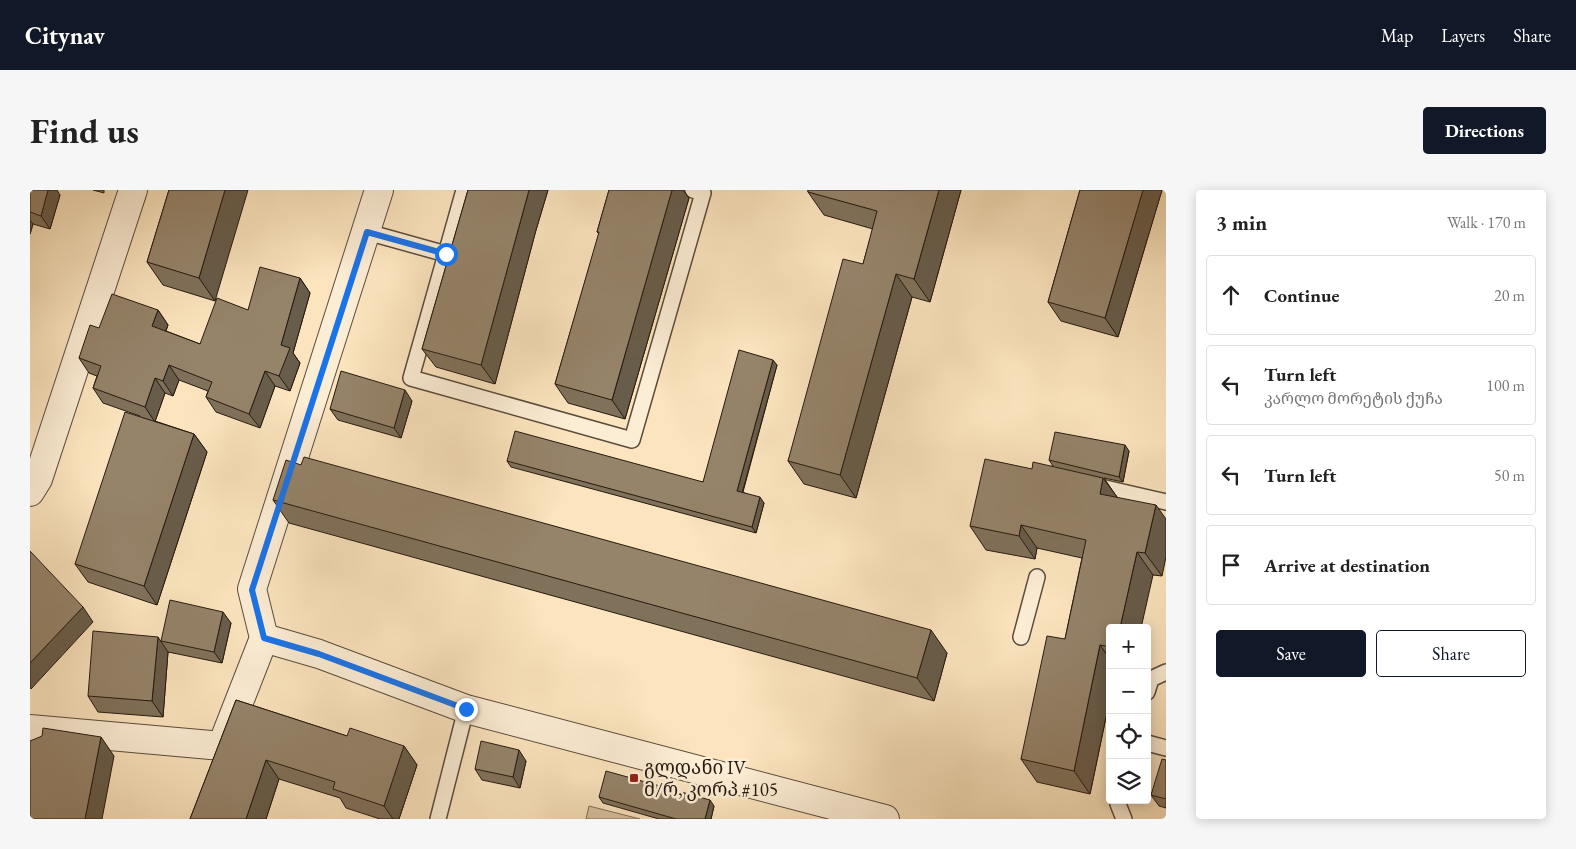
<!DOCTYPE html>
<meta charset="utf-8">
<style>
body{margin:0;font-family:"EB Garamond","Noto Serif Georgian",serif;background:#f6f6f6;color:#222}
.controls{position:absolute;right:15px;bottom:15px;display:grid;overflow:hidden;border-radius:5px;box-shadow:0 2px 12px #0003}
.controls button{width:45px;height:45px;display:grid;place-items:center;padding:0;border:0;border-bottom:1px solid #e0e0e0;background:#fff;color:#222;font:25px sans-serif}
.stop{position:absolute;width:15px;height:15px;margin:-11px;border:4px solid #1a73e8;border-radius:50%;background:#fff}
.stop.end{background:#1a73e8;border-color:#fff;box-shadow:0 1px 5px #0008}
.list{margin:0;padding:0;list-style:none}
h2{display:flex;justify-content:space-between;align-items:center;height:65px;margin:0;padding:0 20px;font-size:21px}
h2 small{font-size:16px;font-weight:400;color:#767676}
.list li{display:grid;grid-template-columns:32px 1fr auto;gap:15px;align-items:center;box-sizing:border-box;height:80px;margin:0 10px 10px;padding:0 10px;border:1px solid #e0e0e0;border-radius:5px}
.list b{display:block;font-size:19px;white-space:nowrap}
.list p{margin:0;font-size:16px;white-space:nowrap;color:#767676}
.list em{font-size:16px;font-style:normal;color:#767676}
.actions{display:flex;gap:10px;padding:15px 20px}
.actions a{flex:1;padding:11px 0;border:1px solid #111827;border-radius:5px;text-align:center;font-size:18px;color:#111827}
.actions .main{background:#111827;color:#fff}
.icon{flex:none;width:28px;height:28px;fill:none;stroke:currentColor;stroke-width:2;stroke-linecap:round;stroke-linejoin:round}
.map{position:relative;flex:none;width:1136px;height:629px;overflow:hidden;border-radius:5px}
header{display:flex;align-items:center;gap:30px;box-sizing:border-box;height:70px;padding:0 25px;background:#111827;color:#fff}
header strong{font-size:24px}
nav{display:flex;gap:28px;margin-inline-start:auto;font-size:18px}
.intro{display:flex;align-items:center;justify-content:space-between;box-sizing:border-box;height:120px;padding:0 30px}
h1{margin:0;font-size:35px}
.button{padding:12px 22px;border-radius:5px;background:#111827;color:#fff;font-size:18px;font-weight:700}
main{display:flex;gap:30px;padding:0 30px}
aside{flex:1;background:#fff;border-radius:5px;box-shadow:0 2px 12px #0003}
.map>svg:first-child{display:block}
.green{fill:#d7c2a0;stroke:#7e6e58}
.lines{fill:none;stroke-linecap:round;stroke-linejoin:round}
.service-casing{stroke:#5b4c3c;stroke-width:18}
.minor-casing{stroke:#5b4c3c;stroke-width:30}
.service{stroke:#fcedd5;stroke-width:15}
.minor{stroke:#fcedd5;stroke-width:28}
.wall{fill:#80715b;stroke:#261a10}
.shaded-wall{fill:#685c4a;stroke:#261a10}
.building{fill:#95836a;stroke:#261a10}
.route{stroke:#1a73e8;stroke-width:6}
.poi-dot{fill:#8f2418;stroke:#fcedd5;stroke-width:2}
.labels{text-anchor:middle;stroke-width:5;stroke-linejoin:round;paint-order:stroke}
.poi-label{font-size:19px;fill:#261a10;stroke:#fcedd5;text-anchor:start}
</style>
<header>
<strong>Citynav</strong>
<nav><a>Map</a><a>Layers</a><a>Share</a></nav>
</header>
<div class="intro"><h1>Find us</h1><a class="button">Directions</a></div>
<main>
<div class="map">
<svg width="1136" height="629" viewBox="0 0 1136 629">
<rect width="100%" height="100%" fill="#fbe4be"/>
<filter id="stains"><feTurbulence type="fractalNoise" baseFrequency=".004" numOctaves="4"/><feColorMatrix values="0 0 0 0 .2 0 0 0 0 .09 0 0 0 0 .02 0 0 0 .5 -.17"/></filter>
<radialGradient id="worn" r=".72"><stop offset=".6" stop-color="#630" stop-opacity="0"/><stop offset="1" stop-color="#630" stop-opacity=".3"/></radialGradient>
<path class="green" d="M559,616L610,629H556Z"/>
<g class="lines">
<defs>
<g id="service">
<path d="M337,42L416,64L434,0"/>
<path d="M416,64L381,188L602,250L673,3L663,0"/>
<path d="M1062,295L1136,312"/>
<path d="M991,447L1007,387"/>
<path d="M1117,502L1121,489L1136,482"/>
<path d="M1117,553L1136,558"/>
<path d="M1089,610L1088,614L1094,629"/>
<path d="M408,629L436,519"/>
</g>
<g id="minor">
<path d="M0,302L8,289L103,0"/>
<path d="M234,448L289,464L436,519L855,629"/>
<path d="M0,539L192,556"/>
<path d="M196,545L234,448L222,399L349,0"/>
</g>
</defs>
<use href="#service" class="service-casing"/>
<use href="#minor" class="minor-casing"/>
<use href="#service" class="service"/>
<use href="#minor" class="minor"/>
</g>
<g class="wall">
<path d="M0,0L30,5L20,39L3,34L0,44Z"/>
<path d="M63,0H74V3Z"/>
<path d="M139,0L185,111L133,95L117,72Z"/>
<path d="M438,0H518L506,40L465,194L406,177L392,159Z"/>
<path d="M579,0H653L659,8L595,229L538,213L525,194L569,44L567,42Z"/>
<path d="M778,0H931L900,112L882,107L826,308L774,294L758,271L833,74L843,39L794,25L778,2Z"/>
<path d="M1050,0H1132L1088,147L1031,131L1018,112Z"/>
<path d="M270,88L280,103L263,163L270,173L260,201L245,196L230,238L186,222L176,207L178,201L149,190L143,206L135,203L125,231L164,244L177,262L127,415L58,392L45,374L110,226L73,213L63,198L67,186L59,183L49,168L69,138L128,120L138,135L136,141L170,154L218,120Z"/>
<path d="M747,175L713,302L734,313L726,343L481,277L477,271L673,292Z"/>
<path d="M382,211L371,248L308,230L300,219Z"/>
<path d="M1099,261L1093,292L1074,288L1087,307L1132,386L1123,385L1080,438V508L1060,604L1007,592L991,569L1035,449L1052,368L1007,358L1005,369L956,360L940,336L1002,279L1023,276L1019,270Z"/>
<path d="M271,275L917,463L904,511L259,333L243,310Z"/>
<path d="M201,433L192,473L138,462L133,527L68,522L58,506L131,451Z"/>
<path d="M206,510L317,546L374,556L387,575L369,629H350L316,618L310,608L249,589L236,629H160Z"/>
<path d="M1136,570V618L1129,616L1121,605Z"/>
<path d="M496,571L490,598L452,590L445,579Z"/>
<path d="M569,607L684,616L681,629H629L573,613Z"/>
</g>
<g class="shaded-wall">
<path d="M18,0H27L30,5L20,39L11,26Z"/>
<path d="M195,0H218L185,111L169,88Z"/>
<path d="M499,0H518L506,40L465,194L451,175L493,22Z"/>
<path d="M642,0H653L659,8L595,229L582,210Z"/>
<path d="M909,0H931L900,112L884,89Z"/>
<path d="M1113,0H1132L1088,147L1075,128Z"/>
<path d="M0,30L3,34L0,44Z"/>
<path d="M866,84L882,107L826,308L810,285Z"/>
<path d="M270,88L280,103L263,163L270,173L260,201L249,186L251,155Z"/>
<path d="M128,120L138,135L132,151L122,136Z"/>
<path d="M743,170L747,175L711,307L707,301Z"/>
<path d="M139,175L149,190L143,206L133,191Z"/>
<path d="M235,181L245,196L230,238L219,224Z"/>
<path d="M125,188L135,203L125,232L115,217Z"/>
<path d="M375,200L382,211L371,248L364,238Z"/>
<path d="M164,244L177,262L127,415L114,396Z"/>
<path d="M1095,255L1099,261L1093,292L1089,287Z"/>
<path d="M1073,288L1090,311L1070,304Z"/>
<path d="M730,307L734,313L726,343L722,337Z"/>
<path d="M1126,315L1136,329V367L1132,386L1115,363Z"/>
<path d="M991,335L1007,358L1005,369L989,346Z"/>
<path d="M1107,362L1123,385L1111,438H1090Z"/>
<path d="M53,417L63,432L1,499L0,497V473Z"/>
<path d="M193,422L201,433L192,473L184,462Z"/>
<path d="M901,440L917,463L904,511L887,488Z"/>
<path d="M128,447L138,462L133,527L122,511Z"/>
<path d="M1070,455L1080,469V508L1060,604L1044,581Z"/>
<path d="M71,547L84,566L72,629H55Z"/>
<path d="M374,556L387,575L369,629H363L354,616Z"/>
<path d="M489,560L496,571L490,598L483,587Z"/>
<path d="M236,570L249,589L236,629H216Z"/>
<path d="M680,610L684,616L681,629H675Z"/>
</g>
<g class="building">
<path d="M0,0H18L11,26L0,22Z"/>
<path d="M139,0H195L169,88L117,72Z"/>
<path d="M438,0H499L493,22L451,175L392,159Z"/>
<path d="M579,0H642L582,210L525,194L569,42H567Z"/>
<path d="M778,0H909L884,89L866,84L810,285L758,271L813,69L833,74L847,21L778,2Z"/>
<path d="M1050,0H1113L1075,128L1018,112Z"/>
<path d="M230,77L270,88L251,155L260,158L249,186L235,181L219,224L176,207L182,192L139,175L133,191L125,188L115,217L63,198L71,176L49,168L60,135L69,138L82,104L128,120L122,136L170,154L187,108L218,120Z"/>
<path d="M709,160L743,170L707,301L730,307L722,337L477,271L485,241L673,292Z"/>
<path d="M311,181L375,200L364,238L300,219Z"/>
<path d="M95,222L164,244L114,396L45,374Z"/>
<path d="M1025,242L1095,255L1089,287L1019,270Z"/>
<path d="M274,267L901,440L887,488L243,310L256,270L271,275Z"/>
<path d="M955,269L1002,279L1003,272L1073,288L1070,304L1126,315L1115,363L1107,362L1090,438H1080V457L1070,455L1044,581L991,569L1017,446L1035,449L1056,350L991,335L989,346L940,336Z"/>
<path d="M0,361L53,417L0,473Z"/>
<path d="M140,410L193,422L184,462L131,451Z"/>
<path d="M63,441L128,447L122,511L58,506Z"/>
<path d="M206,510L317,546L320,538L374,556L354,616L303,599L305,592L236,570L216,629H160Z"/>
<path d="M13,538L71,547L55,629H0V551L12,546Z"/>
<path d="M451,551L489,560L483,587L445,579Z"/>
<path d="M1132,569L1136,570V609L1121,605Z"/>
<path d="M576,581L680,610L675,629H646L569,607Z"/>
</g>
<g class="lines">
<path class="route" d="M416,64L337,42L222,400L234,448L289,464L436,519"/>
</g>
<rect class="poi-dot" x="599" y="583" width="10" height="10" rx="2.5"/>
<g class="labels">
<g class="poi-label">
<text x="614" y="584">გლდანი IV<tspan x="614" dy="22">მ/რ, კორპ #105</tspan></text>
</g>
</g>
<rect width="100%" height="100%" filter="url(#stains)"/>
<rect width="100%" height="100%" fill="url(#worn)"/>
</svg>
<div class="controls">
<button>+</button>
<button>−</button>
<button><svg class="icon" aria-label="locate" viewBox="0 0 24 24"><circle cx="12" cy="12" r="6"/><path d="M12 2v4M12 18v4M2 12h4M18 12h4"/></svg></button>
<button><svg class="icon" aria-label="layers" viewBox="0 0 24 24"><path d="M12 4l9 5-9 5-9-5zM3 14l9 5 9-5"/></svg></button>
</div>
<div class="stop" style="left:416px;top:64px"></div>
<div class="stop end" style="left:436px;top:519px"></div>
</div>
<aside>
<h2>3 min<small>Walk · 170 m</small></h2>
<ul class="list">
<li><svg class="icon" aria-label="ahead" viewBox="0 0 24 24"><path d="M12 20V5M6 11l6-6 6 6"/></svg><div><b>Continue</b></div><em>20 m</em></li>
<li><svg class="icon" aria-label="left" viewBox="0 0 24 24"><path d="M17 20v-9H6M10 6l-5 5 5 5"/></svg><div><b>Turn left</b><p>კარლო მორეტის ქუჩა</p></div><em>100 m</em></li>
<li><svg class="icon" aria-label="left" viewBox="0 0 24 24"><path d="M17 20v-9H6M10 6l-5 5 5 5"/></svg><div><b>Turn left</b></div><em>50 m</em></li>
<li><svg class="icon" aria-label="arrive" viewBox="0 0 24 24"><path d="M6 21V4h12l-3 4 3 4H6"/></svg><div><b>Arrive at destination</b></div></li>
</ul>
<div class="actions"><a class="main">Save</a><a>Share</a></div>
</aside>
</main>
